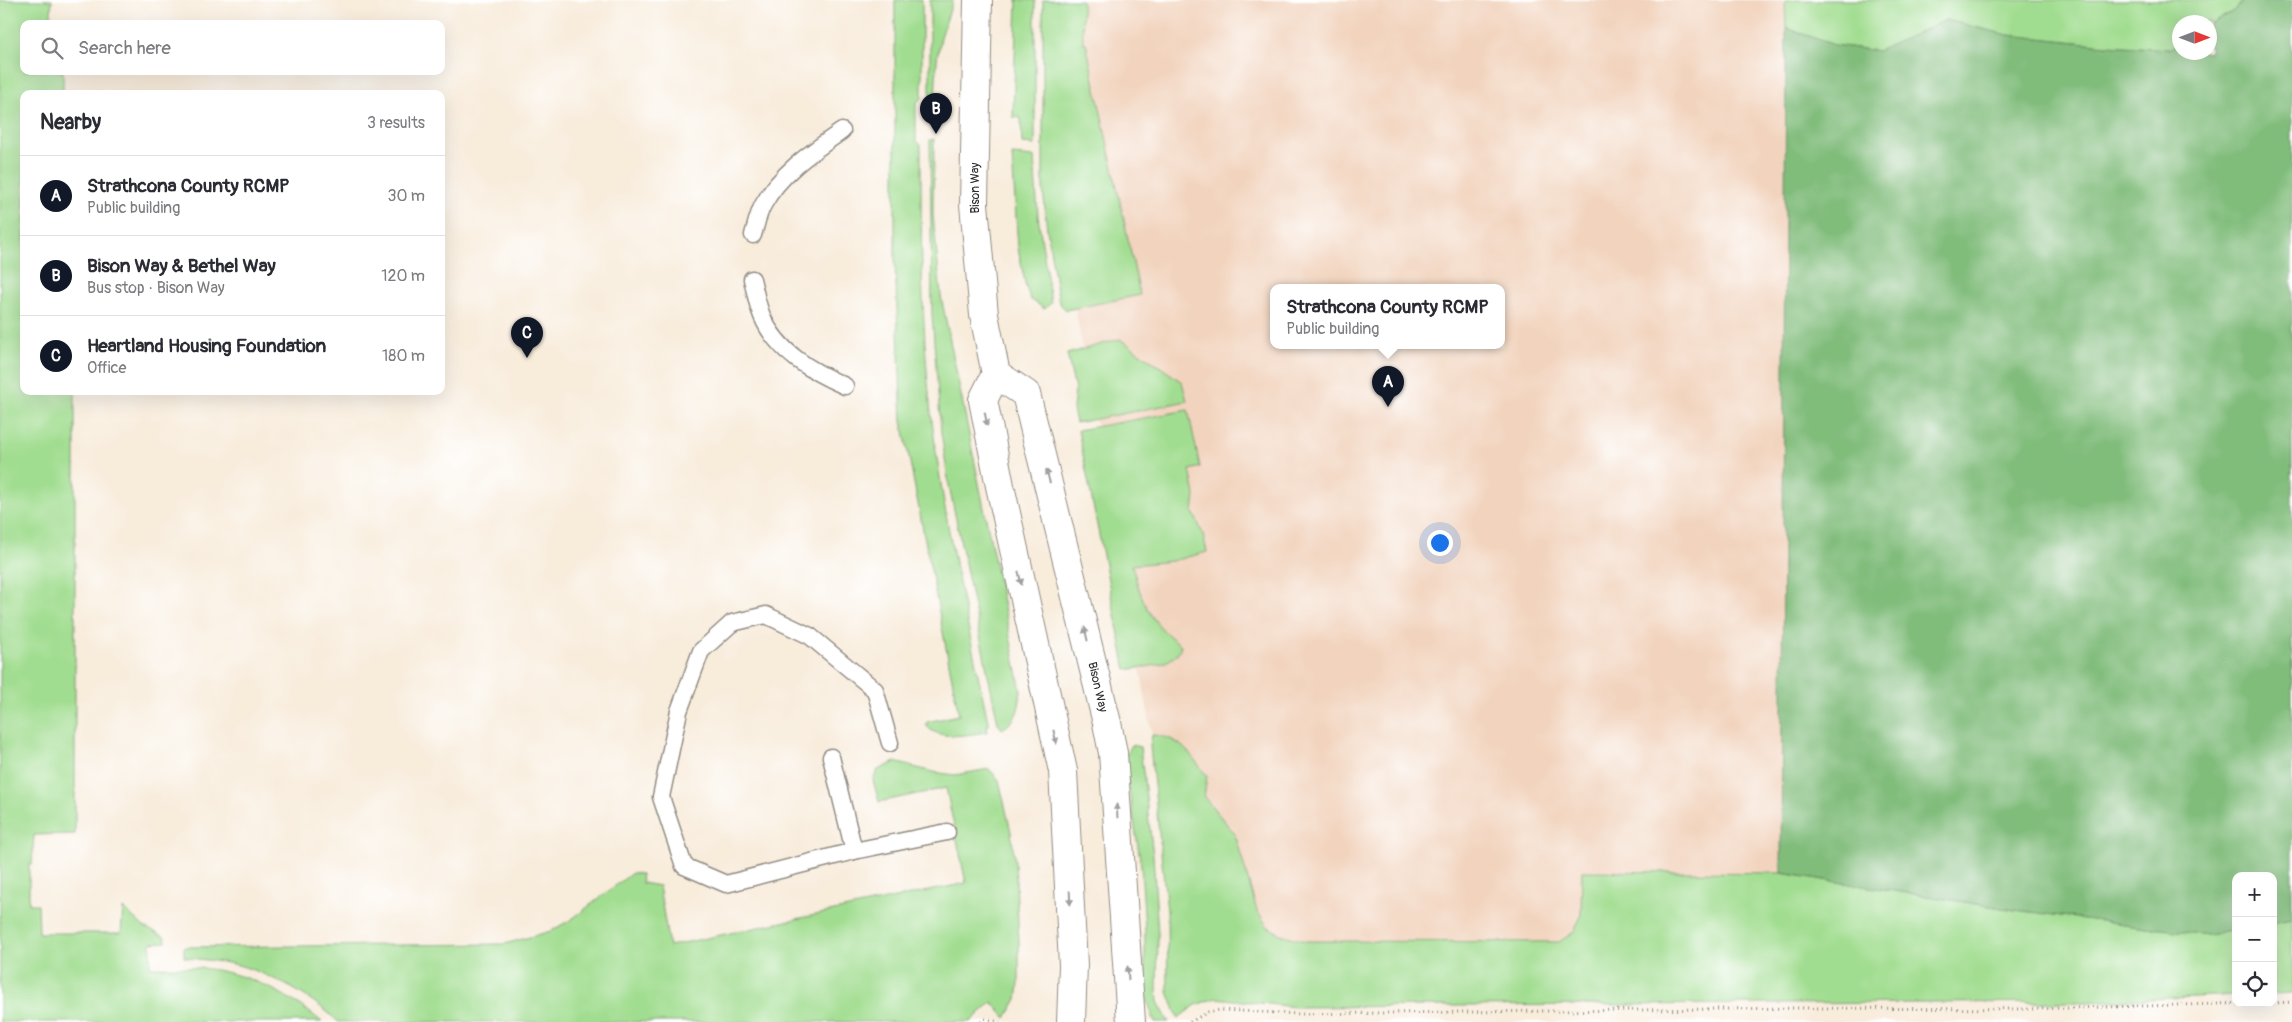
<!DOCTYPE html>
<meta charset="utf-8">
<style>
body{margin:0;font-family:Pangolin,sans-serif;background:#f7f7f7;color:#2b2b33}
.controls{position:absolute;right:15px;bottom:15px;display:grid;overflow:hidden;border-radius:10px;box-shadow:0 5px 20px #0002}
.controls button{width:45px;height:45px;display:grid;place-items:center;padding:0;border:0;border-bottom:1px solid #e1e1e2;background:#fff;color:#2b2b33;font:25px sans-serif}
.compass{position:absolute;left:2172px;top:15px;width:45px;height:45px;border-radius:50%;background:#fff;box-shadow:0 5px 20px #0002;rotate:90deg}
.you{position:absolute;left:1439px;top:542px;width:18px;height:18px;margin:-12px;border:4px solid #fff;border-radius:50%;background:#1a73e8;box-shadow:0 0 0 8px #1a73e833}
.badge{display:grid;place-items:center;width:32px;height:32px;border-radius:50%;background:#111827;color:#fff;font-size:16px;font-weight:700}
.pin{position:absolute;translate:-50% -41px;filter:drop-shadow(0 1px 2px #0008)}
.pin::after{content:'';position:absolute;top:26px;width:18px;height:15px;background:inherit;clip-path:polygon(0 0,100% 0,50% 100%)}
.popup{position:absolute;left:1270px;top:284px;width:235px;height:65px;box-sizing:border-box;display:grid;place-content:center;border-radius:10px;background:#fff;filter:drop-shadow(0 1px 4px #0005);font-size:16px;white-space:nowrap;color:#7c7c81}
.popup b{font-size:19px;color:#2b2b33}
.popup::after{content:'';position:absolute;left:50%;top:100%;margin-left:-10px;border:10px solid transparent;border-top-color:#fff}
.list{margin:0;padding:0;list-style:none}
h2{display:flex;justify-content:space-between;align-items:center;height:65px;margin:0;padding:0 20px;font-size:21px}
h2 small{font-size:16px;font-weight:400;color:#7c7c81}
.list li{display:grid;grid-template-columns:32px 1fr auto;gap:15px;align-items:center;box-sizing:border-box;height:80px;padding:0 20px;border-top:1px solid #e1e1e2}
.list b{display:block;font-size:19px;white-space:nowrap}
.list p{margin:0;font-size:16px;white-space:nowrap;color:#7c7c81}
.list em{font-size:16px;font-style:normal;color:#7c7c81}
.icon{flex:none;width:28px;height:28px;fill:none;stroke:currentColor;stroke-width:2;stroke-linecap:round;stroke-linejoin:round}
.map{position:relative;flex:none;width:2292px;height:1022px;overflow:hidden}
.search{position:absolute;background:#fff;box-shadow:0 5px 20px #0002;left:20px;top:20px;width:425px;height:55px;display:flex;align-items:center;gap:12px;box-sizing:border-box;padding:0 18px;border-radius:10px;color:#7c7c81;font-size:19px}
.panel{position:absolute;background:#fff;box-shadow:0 5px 20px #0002;left:20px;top:90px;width:425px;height:305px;border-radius:10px}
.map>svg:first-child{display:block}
.built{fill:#f2d4be;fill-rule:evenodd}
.green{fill:#a1dd90;stroke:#66845e}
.forest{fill:#80bc7a;stroke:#567452}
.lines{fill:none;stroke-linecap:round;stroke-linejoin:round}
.service-casing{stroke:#928c83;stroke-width:19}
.tertiary-casing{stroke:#928c83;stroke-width:30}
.path{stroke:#928c83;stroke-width:3;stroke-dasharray:1 4;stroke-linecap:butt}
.service{stroke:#fff;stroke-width:16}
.tertiary{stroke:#fff;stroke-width:28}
.oneway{fill:#a0a0a0}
.labels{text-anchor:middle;stroke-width:4;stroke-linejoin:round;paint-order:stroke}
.street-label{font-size:12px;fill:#2b2b2b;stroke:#fff}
</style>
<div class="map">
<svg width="2292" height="1022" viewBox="0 0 2292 1022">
<rect width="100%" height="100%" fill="#fff"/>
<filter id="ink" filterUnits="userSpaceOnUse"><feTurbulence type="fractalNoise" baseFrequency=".02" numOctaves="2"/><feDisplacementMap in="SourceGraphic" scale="10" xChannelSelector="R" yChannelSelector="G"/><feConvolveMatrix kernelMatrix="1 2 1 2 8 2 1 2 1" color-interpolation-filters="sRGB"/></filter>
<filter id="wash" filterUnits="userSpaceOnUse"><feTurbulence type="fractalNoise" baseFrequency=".0096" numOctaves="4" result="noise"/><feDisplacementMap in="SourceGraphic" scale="20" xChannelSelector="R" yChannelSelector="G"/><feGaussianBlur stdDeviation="1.12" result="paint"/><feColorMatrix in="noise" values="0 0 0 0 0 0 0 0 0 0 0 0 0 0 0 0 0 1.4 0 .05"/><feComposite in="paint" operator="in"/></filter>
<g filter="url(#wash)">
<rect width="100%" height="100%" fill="#f8ecdb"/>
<path class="built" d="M1048,0H1785L1781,873L1582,871L1581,916L1574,932L1559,942L1306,941L1280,934L1267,926L1257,911L1235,834L1204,797V787L1166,736L1152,735L1048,157ZM1274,288H1502V346H1274Z"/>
<g class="green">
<path d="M0,0H52L50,24H24V71H63V94H24V391H75V834L34,835L32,864H29V904H38L39,933H121L123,908L144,927L165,937L166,942L151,943L150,967C166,967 183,967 200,968C246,972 287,993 322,1022H0V477L2,457L0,440Z"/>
<path d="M895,0H922V98L916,103V140L921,145C921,234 921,324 931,413C943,517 967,620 988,722L987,732C970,734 938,742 926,725L927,722L959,715L902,421L895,264Z"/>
<path d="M930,0H953L941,37L937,59L935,103H930Z"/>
<path d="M1017,0H1035V145L1022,144L1021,118L1013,117Z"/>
<path d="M1043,0H1082L1083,43H1086L1140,295L1066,310L1059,303L1047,230L1043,188Z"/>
<path d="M1785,0H2245L2233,11L2210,25V22H2180L2179,43L2169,49L2106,45L2008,35L1946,20L1878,51L1834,45L1786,28Z"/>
<path d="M934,139L933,215L941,296L1021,691C1019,708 1018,720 1002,729L998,723L949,485L941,432L932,315L930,140Z"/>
<path d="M1012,155L1034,157L1038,216L1051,303L1045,309L1030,299L1025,283L1018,248Z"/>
<path d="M1120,339L1182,382L1187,401L1076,423L1073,409L1075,390L1067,354Z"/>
<path d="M1188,410L1200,467L1190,470L1195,495L1193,512L1203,534L1207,552L1172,561L1132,565C1142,602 1149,622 1181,645C1176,667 1145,666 1126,670L1078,430Z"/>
<path d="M1152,735C1182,737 1190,755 1207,776L1204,797L1235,834L1257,911L1267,926L1280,934L1305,941L1559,942L1574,932L1581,916L1582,871L1781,873L2015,910L2208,935L2236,930V995L2086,1002L1295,1007L1216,998L1196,1005L1178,1018L1168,992L1167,911L1150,746Z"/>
<path d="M1132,745L1140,747L1153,855L1158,934L1157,990L1158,1002L1169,1022H1155L1145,995V929L1141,865L1125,766L1126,755Z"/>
<path d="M895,762L933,772L955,775L989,769L999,780L1011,832L1015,862L1019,942V984L1017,999L1006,1018L992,1002L970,1022H338C315,998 270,974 238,965C221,961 202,960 184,957V947L505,944L551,931L572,919L632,873L641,874L642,883L659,886L669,946L966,883L946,788L879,802L873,780L878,770Z"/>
<path d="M2292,919V993L2273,994V923Z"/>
</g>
<path class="forest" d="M2245,0H2292V919L2273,923V876H2236V930L2208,935L2015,910L1781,873L1786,28L1834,45L1878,51L1946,20L2008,35L2106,45L2169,49L2179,43L2180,52H2210V25L2233,11Z"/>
</g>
<g filter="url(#ink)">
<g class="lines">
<defs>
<g id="service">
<path d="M753,235C756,225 758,214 763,205C780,173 813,151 842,131"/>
<path d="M752,279C755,291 757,304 762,316C777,352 811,371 845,386"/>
<path d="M831,757L854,851L726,884L684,866L661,797L679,711L701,651L732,623L766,615L810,636L875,690L890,743"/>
<path d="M854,851L947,832"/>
</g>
<g id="tertiary">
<path d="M978,0L974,204L984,315L996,374L983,400L1000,486L1063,771L1073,965L1071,1022"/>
<path d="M996,374L1026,394L1107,723L1113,753L1131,1022"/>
</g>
</defs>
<use href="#service" class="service-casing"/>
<use href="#tertiary" class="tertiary-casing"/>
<g class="path">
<path d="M2273,1003L2292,1002"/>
<path d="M981,1022L985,1019L1000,1022"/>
<path d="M1190,1022L1208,1012L1220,1010L1300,1014L1802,1008L2034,1009L2254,1003"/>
</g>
<use href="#service" class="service"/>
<use href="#tertiary" class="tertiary"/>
</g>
<defs><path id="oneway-solid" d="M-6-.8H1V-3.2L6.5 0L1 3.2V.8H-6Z" transform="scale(1.25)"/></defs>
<g class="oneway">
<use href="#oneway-solid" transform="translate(986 419) rotate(79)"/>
<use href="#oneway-solid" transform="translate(1048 476) rotate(-105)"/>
<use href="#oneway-solid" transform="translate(1020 578) rotate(77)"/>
<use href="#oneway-solid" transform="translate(1086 634) rotate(-103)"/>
<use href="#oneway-solid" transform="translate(1055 737) rotate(77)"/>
<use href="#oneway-solid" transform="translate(1117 811) rotate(-94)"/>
<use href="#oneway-solid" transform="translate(1070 898) rotate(87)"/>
<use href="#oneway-solid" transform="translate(1128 973) rotate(-94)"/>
</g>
</g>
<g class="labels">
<g class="street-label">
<text transform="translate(975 188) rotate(-90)" y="4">Bison Way</text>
<text transform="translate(1098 687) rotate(77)" y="4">Bison Way</text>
</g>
</g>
</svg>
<div class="controls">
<button>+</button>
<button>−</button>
<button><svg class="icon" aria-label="locate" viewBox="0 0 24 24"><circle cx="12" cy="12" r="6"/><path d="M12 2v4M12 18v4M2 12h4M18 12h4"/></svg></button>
</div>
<svg class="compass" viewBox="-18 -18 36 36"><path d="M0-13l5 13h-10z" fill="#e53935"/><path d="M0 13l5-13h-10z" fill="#7c7c81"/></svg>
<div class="you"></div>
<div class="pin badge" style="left:1388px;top:407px">A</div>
<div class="popup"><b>Strathcona County RCMP</b>Public building</div>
<div class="pin badge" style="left:936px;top:134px">B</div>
<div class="pin badge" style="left:527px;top:358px">C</div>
<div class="search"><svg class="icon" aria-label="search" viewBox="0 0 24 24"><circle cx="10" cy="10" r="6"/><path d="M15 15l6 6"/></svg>Search here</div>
<section class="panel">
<h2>Nearby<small>3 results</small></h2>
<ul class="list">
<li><span class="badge">A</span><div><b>Strathcona County RCMP</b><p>Public building</p></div><em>30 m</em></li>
<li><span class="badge">B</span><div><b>Bison Way &amp; Bethel Way</b><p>Bus stop · Bison Way</p></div><em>120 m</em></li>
<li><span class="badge">C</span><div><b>Heartland Housing Foundation</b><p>Office</p></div><em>180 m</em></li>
</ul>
</section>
</div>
